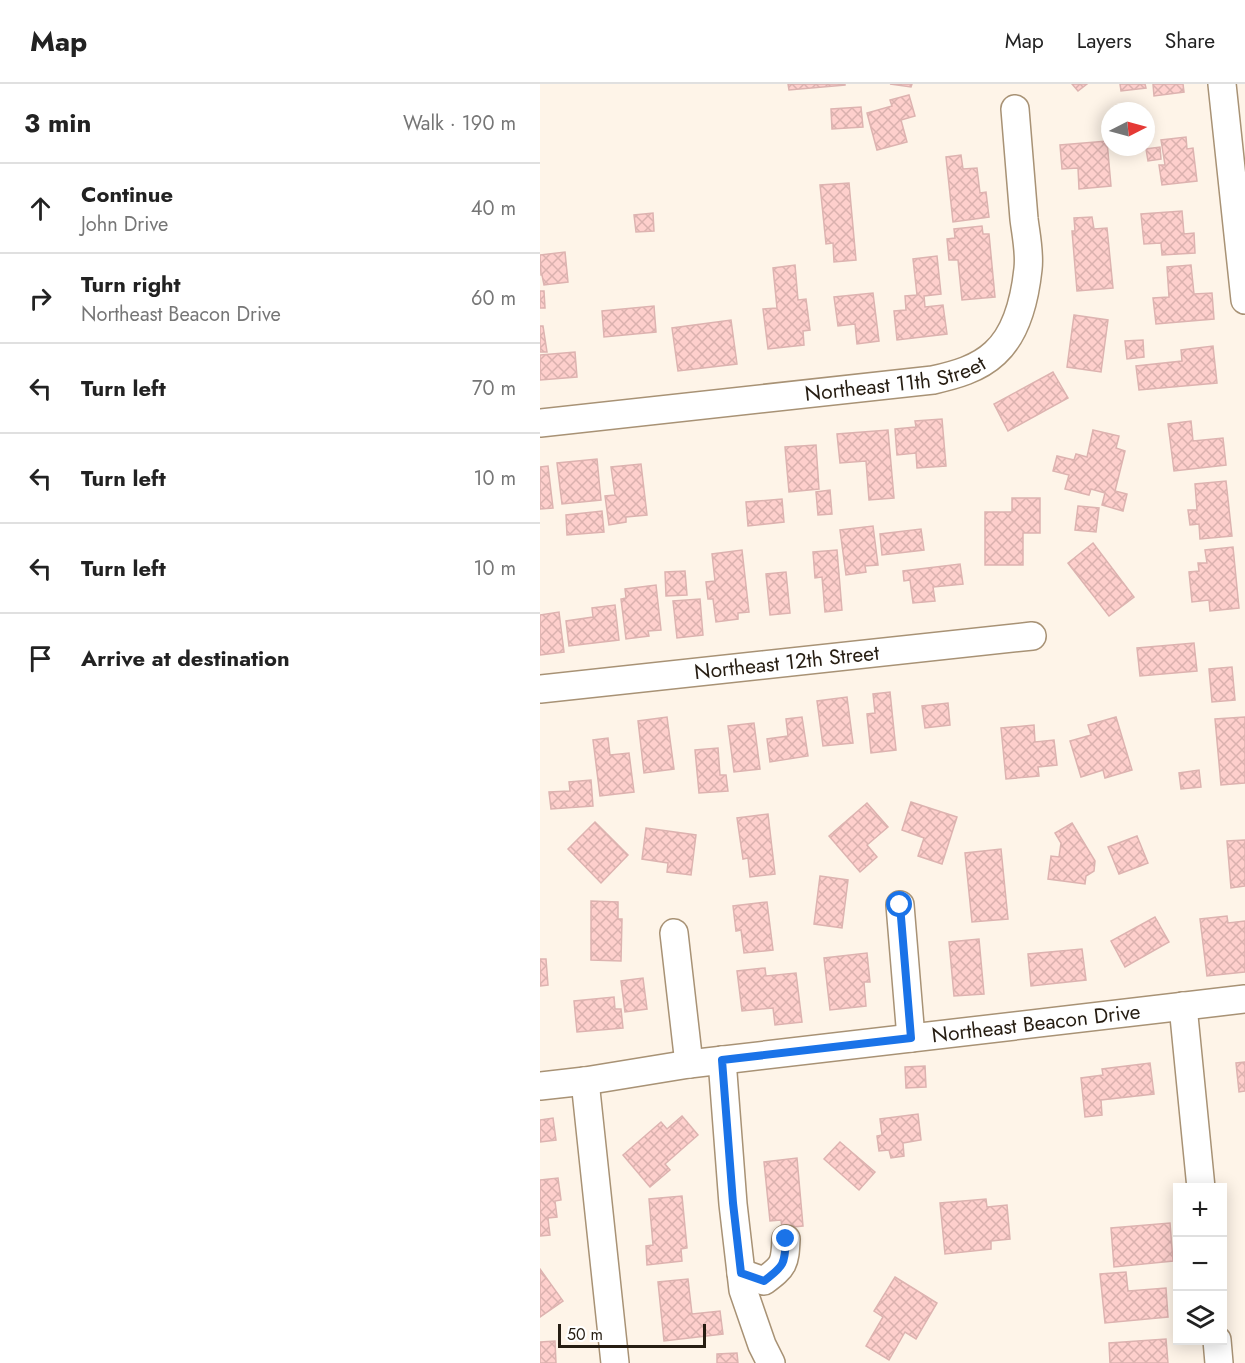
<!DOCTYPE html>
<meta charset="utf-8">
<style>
body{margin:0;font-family:Jost,sans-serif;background:#f6f6f6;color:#222}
.controls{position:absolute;right:18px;bottom:18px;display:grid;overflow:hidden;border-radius:0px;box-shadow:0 3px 15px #0003}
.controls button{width:54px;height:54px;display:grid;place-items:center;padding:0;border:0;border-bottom:2px solid #e0e0e0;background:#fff;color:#222;font:30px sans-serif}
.compass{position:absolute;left:561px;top:18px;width:54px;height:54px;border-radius:50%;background:#fff;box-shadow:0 3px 15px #0003;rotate:84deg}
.scale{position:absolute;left:18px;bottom:15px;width:148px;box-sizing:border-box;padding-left:6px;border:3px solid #261d12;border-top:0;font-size:16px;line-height:21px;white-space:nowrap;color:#261d12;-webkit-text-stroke:4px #fff;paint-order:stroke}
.stop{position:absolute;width:18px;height:18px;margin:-14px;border:4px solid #1a73e8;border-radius:50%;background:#fff}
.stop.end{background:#1a73e8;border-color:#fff;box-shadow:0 2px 6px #0008}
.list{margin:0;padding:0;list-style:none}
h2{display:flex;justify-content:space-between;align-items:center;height:78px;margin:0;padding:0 24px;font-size:26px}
h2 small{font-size:20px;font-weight:400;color:#767676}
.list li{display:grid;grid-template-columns:39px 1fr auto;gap:18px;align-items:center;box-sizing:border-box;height:90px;padding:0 24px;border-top:2px solid #e0e0e0}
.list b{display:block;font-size:22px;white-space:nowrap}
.list p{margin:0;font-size:20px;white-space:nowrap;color:#767676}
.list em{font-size:20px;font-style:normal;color:#767676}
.icon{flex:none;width:33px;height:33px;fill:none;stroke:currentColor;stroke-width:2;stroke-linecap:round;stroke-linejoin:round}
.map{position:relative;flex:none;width:705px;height:1279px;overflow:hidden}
header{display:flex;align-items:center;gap:36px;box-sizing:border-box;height:84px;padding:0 30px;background:#fff;border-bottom:2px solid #e0e0e0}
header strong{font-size:28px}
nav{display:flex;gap:33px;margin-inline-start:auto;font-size:21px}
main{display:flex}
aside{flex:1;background:#fff}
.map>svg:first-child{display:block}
.building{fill:url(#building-cross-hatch);stroke:#ddb3b0;stroke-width:1.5}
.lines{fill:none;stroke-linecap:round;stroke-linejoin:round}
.minor-casing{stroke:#a89275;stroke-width:30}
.minor{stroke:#fff;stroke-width:27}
.route{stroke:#1a73e8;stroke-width:8}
.labels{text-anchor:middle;stroke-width:6;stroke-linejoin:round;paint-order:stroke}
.street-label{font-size:21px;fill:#261d12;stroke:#fff}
</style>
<header>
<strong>Map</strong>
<nav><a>Map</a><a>Layers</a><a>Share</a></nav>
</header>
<main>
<aside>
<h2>3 min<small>Walk · 190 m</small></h2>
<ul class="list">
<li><svg class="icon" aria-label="ahead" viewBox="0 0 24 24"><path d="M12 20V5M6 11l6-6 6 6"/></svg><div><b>Continue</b><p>John Drive</p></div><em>40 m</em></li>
<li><svg class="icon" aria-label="right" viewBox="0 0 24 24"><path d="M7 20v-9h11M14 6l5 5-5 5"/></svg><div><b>Turn right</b><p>Northeast Beacon Drive</p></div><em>60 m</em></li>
<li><svg class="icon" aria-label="left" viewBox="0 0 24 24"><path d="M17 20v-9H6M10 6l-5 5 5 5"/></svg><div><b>Turn left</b></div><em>70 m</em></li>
<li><svg class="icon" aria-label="left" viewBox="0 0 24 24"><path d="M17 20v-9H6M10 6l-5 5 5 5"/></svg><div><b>Turn left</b></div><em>10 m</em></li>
<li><svg class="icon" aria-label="left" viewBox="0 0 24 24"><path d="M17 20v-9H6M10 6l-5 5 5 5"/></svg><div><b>Turn left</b></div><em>10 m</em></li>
<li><svg class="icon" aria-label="arrive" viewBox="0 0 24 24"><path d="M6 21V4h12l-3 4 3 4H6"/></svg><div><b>Arrive at destination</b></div></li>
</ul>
</aside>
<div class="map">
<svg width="705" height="1279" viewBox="0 0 705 1279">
<defs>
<pattern id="building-cross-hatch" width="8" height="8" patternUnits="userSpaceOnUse" patternTransform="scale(1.5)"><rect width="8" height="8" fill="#fecfcc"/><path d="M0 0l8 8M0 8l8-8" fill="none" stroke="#dab1ae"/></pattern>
</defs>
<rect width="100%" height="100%" fill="#fef4e8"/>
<g class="building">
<path d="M248,0H305V1L249,6Z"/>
<path d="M350,0H372L371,3Z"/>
<path d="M532,0H547L538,7Z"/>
<path d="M580,0H605L606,4L581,7Z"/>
<path d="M613,0H643L644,8L614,12Z"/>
<path d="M369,11L375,32L361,36L367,58L337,66L327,29L352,22L350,16Z"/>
<path d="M321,23L323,43L292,45L291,25Z"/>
<path d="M646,53L647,65L653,64L657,97L622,101L619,81H625L621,56Z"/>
<path d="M567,57L571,102L539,105L538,84L522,85L520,61Z"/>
<path d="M620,63L621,75L608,77L606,65Z"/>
<path d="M421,71L423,85L437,84L440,109L446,108L449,133L413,138L406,73Z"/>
<path d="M309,99L316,176L294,178L293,159L286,160L280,101Z"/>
<path d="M642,127L644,150L654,149L655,169L622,171L621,159L604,160L601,130Z"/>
<path d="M113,129L114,147L96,148L94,131Z"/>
<path d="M552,133L554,145L567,144L573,204L537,207L532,147H535L534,134Z"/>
<path d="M442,142L443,150H449L455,213L422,216L418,176H409L407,155L415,154L414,145Z"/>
<path d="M25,168L28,198L4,201L2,191H1L0,171Z"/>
<path d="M397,172L401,210L384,212L385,223L403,221L407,250L357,256L354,227L366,226L365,212L377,211L373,175Z"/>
<path d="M255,181L258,216L266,215L270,246L263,247L264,261L228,265L223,225L237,224L233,184Z"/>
<path d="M651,181L654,210L672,209L674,235L616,240L613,214L629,213L627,183Z"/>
<path d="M0,207H4L5,224H0Z"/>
<path d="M333,209L339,257L317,260L315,240L298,242L294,213Z"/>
<path d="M114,222L116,248L64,253L62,227Z"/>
<path d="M534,231L568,236L561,288L527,283Z"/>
<path d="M191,236L197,280L138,287L132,244Z"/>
<path d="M0,242H3L7,268H0Z"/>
<path d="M603,256L604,273L587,275L585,257Z"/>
<path d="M673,262L677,299L599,306L596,282L642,277L641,266Z"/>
<path d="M35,268L37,293L0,296V271Z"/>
<path d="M513,288L528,314L468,347L454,320Z"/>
<path d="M402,335L406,382L377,384L376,369L357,371L355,345L376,343L375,337Z"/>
<path d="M651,337L653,357L683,354L686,381L634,387L628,340Z"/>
<path d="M348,346L354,414L329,416L326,377L300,379L297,350Z"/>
<path d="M553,346L579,352L576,364L585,367L575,407L587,410L583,427L562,421L565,409L551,405L549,411L525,405L529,391L513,387L517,372L534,376L536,370L547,373Z"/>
<path d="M276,361L279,405L249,408L245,363Z"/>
<path d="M57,375L61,416L22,420L17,379Z"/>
<path d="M101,380L107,431L86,433V438L69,441L65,412L75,411L71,383Z"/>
<path d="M8,382L13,424L0,425V383Z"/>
<path d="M686,397L692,452L660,455L659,440L650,441L648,426H657L655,400Z"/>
<path d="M290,406L292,430L278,431L276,408Z"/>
<path d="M472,414H500V449H483V481H445V428H472Z"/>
<path d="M242,415L244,438L208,442L206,418Z"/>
<path d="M538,422L559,424L556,448L535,446Z"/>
<path d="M62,427L64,448L27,451L26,431Z"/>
<path d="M333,442L338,481L325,482L326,488L306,491L300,446Z"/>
<path d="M381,445L384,466L342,471L340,450Z"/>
<path d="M553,459L594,513L569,532L528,479Z"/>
<path d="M693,463L699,524L670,527L669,516L652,518L649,488L659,487L658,479H667L665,466Z"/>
<path d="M202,466L209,528L198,529V535L176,538L173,515H168L166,498L175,497L172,470Z"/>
<path d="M297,466L302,526L285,528L282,493L275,494L273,468Z"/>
<path d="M420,480L423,500L393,503L395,517L373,519L370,496L364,497L363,487Z"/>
<path d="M145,487L147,511L126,512L125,488Z"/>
<path d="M246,488L250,529L230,531L226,490Z"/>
<path d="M116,501L121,546L108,547L109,552L86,555L81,515L86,514L85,505Z"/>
<path d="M160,515L163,551L137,554L133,517Z"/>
<path d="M75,521L79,556L29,562L26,537L53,533L52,524Z"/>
<path d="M19,528L24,568L0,571V531Z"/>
<path d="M654,559L657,587L600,592L597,564Z"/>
<path d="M692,583L695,616L672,618L669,585Z"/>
<path d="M350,608L356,666L331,669L327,630L335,629L333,610Z"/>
<path d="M307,613L313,659L283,662L277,617Z"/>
<path d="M408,619L410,641L385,644L382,622Z"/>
<path d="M127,633L134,685L104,689L98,637Z"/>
<path d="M262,633L268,672L230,678L227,655L248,652L246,635Z"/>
<path d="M576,633L592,686L565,694L563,686L541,693L530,657L551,651L548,641Z"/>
<path d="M705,633V699L681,701L675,635Z"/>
<path d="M214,639L220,685L194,688L188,642Z"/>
<path d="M494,641L495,658L514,656L517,681L498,683L499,692L466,695L461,644Z"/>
<path d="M68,654L70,671L89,669L94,708L60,712L53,656Z"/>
<path d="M178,664L180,691H186L188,707L159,709L155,666Z"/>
<path d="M659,686L661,703L641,705L639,689Z"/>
<path d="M51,696L53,722L11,725L9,708L30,707L29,698Z"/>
<path d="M371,718L417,733L402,780L378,772L384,754L362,746Z"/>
<path d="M327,719L348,743L327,761L337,773L320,788L289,752Z"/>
<path d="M228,730L235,790L210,793L208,774L203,775L197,734Z"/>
<path d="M55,738L88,771L61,799L28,765Z"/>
<path d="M532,739L555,777L554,787L546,792L545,800L508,795L511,772L519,773L521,759L515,749Z"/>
<path d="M106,744L156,751L151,791L127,788L128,779L102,775Z"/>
<path d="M597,752L608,779L579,790L568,763Z"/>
<path d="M705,756V802L691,804L687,757Z"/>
<path d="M461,765L468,835L432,838L425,769Z"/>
<path d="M280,792L308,796L302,844L274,840Z"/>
<path d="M51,817L78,818V835H82L81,877L51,876Z"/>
<path d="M227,818L233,866L204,869L201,846L196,847L193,822Z"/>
<path d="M687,832L688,839L705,837V888L667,892L660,835Z"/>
<path d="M615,833L629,858L585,883L571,857Z"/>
<path d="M439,855L444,910L414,912L409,858Z"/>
<path d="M542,865L546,896L491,902L488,870Z"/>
<path d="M327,869L330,898H324L326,922L290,926L284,874Z"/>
<path d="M0,875H6L8,901L0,902Z"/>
<path d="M225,884L226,892L256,889L262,938L235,941L233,924L202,927L197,887Z"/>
<path d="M103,894L107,925L85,928L81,897Z"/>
<path d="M74,913L75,925H81L83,944L37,948L34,917Z"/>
<path d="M705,978V1007L699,1008L696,979Z"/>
<path d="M610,979L614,1010L561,1016L562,1031L545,1033L541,994L563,991L562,985Z"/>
<path d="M385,982L386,1003L366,1004L365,983Z"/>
<path d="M378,1030L381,1056L363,1059L364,1072L351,1074L349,1066L339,1067L337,1052L342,1051L340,1035Z"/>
<path d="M142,1032L158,1051L125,1080L130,1086L110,1103L83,1071L121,1038L127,1045Z"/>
<path d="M13,1034L16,1056L0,1058V1036Z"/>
<path d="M300,1058L335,1088L319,1106L284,1075Z"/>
<path d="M257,1074L263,1142L242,1144L241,1136L230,1137L224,1078Z"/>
<path d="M18,1094L21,1116L15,1117L17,1133L8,1134L10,1151L0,1152V1096Z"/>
<path d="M142,1112L147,1164L141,1165L142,1177L107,1181L106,1162L113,1161L109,1115Z"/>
<path d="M446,1115L447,1123L467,1121L470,1155L451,1157V1165L405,1170L400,1119Z"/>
<path d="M630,1139L633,1177L574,1183L571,1144Z"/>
<path d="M0,1185L23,1217L0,1233Z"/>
<path d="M586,1188L588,1207L626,1204L628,1233L565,1239L560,1190Z"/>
<path d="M355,1193L397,1219L376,1255L365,1248L349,1276L326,1262L343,1233L334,1227Z"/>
<path d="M148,1195L152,1230L180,1227L183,1250L124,1257L118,1198Z"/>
<path d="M626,1255L628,1279H570L569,1259Z"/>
<path d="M15,1257L16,1279H0V1258Z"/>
<path d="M197,1269L198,1279H177V1270Z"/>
</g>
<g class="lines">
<defs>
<g id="minor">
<path d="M682,0L705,216"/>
<path id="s1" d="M0,339L393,296C415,291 438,285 455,269C477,249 485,213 488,185C490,169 486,151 484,135C481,98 478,61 475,25"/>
<path id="s2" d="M0,605L492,552"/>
<path d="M360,821L371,954"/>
<path d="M134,849L149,980"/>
<path d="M643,922L661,1104"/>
<path d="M182,976L193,1120L203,1206L222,1261L231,1279"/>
<path d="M45,997L75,1279"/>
<path id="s3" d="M0,1002L45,997L149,980L705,915"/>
<path d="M201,1189L224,1197C244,1182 245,1180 246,1155"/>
<path d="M677,1256L679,1279"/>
</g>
</defs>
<use href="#minor" class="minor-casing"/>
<use href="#minor" class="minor"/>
</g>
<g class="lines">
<path class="route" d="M246,1155C245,1180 244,1182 224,1197L201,1189L193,1119L182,976L371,954L360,821"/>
</g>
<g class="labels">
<g class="street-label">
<text dy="7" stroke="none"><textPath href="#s1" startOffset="358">Northeast 11th Street</textPath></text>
<text dy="7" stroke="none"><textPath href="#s2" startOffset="248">Northeast 12th Street</textPath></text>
<text dy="7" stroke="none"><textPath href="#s3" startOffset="500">Northeast Beacon Drive</textPath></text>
</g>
</g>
</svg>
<div class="controls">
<button>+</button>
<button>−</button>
<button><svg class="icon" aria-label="layers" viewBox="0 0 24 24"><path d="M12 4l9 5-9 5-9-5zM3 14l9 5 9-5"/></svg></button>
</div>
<svg class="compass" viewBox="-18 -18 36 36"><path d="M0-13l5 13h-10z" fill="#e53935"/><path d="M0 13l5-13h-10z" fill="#767676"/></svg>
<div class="scale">50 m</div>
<div class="stop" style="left:360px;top:821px"></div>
<div class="stop end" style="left:246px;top:1155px"></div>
</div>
</main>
